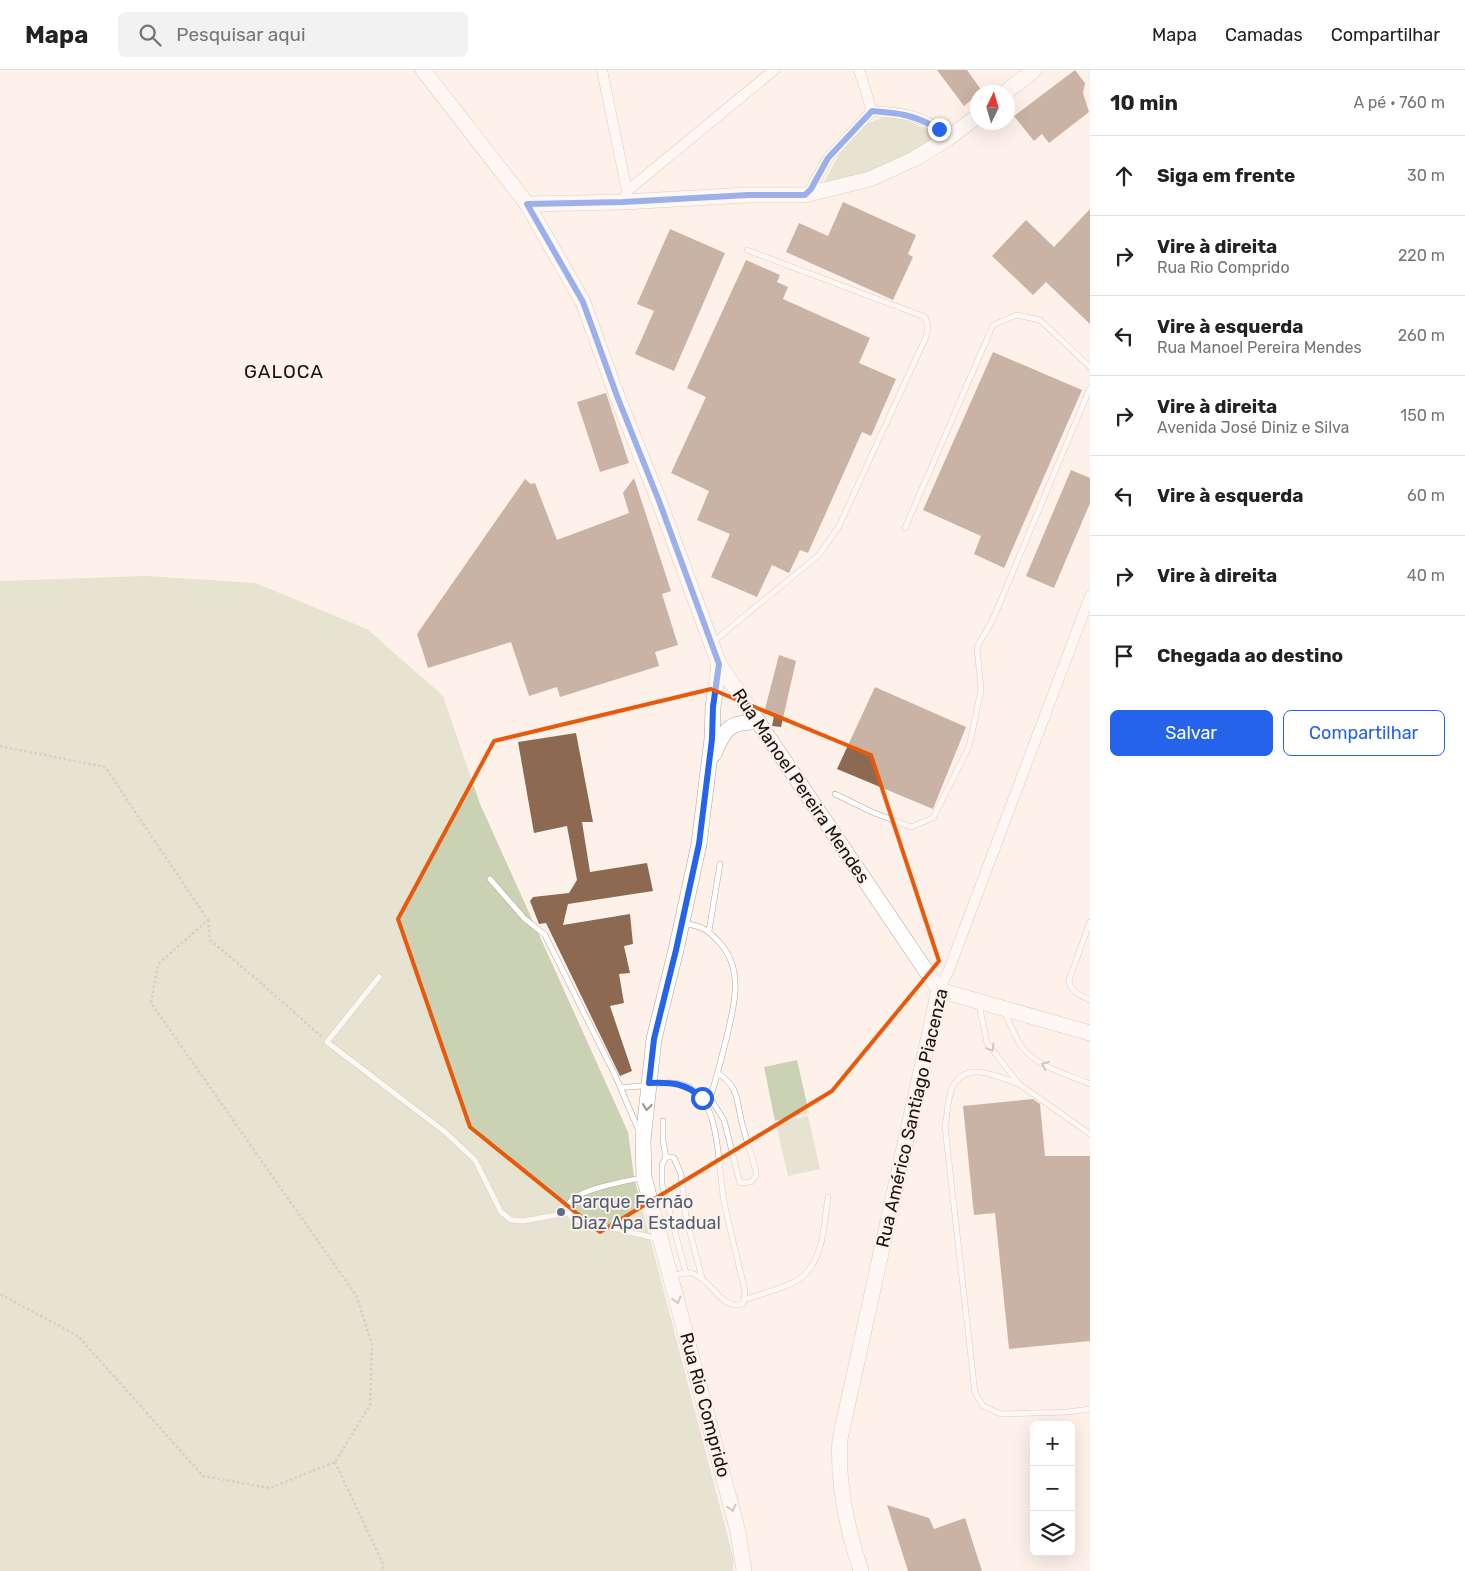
<!DOCTYPE html>
<html lang="pt">
<meta charset="utf-8">
<style>
body{margin:0;font-family:Rubik,sans-serif;background:#f2f2f2;color:#222}
.controls{position:absolute;right:15px;bottom:15px;display:grid;overflow:hidden;border-radius:8px;box-shadow:0 5px 20px #0002}
.controls button{width:45px;height:45px;display:grid;place-items:center;padding:0;border:0;border-bottom:1px solid #e0e0e0;background:#fff;color:#222;font:25px sans-serif}
.compass{position:absolute;left:970px;top:15px;width:45px;height:45px;border-radius:50%;background:#fff;box-shadow:0 5px 20px #0002;rotate:5deg}
.stop{position:absolute;width:15px;height:15px;margin:-11px;border:4px solid #2563eb;border-radius:50%;background:#fff}
.stop.end{background:#2563eb;border-color:#fff;box-shadow:0 1px 5px #0008}
.list{margin:0;padding:0;list-style:none}
h2{display:flex;justify-content:space-between;align-items:center;height:65px;margin:0;padding:0 20px;font-size:21px}
h2 small{font-size:16px;font-weight:400;color:#767676}
.list li{display:grid;grid-template-columns:32px 1fr auto;gap:15px;align-items:center;box-sizing:border-box;height:80px;padding:0 20px;border-top:1px solid #e0e0e0}
.list b{display:block;font-size:19px;white-space:nowrap}
.list p{margin:0;font-size:16px;white-space:nowrap;color:#767676}
.list em{font-size:16px;font-style:normal;color:#767676}
.actions{display:flex;gap:10px;padding:15px 20px}
.actions a{flex:1;padding:11px 0;border:1px solid #2563eb;border-radius:8px;text-align:center;font-size:18px;color:#2563eb}
.actions .main{background:#2563eb;color:#fff}
.icon{flex:none;width:28px;height:28px;fill:none;stroke:currentColor;stroke-width:2;stroke-linecap:round;stroke-linejoin:round}
.map{position:relative;flex:none;width:1090px;height:1501px;overflow:hidden}
header{display:flex;align-items:center;gap:30px;box-sizing:border-box;height:70px;padding:0 25px;background:#fff;border-bottom:1px solid #e0e0e0}
header strong{font-size:24px}
nav{display:flex;gap:28px;margin-inline-start:auto;font-size:18px}
.search{width:350px;height:45px;background:#f2f2f2;display:flex;align-items:center;gap:12px;box-sizing:border-box;padding:0 18px;border-radius:8px;color:#767676;font-size:19px}
main{display:flex}
aside{flex:1;background:#fff}
.map>svg:first-child{display:block}
.green{fill:#cad2b3}
.building{fill:#8d6952}
.lines{fill:none;stroke-linecap:round;stroke-linejoin:round}
.lane-casing{stroke:#b4a297;stroke-width:6}
.street-casing{stroke:#b4a297;stroke-width:11}
.secondary-casing{stroke:#b4a297;stroke-width:16}
.path{stroke:#aea49e;stroke-width:2.5;stroke-dasharray:2.5 2.5;stroke-linecap:butt}
.lane{stroke:#fff;stroke-width:5}
.street{stroke:#fff;stroke-width:10}
.secondary{stroke:#fff;stroke-width:15}
.oneway{stroke:#989593}
.route{stroke:#2563eb;stroke-width:6}
.marked{fill:none;stroke:#e8590c;stroke-width:4;stroke-linejoin:round}
.service-dot{fill:#5c6f8a;stroke:#fdf1ea;stroke-width:2}
.labels{text-anchor:middle;stroke-width:4;stroke-linejoin:round;paint-order:stroke}
.street-label{font-size:18px;fill:#1a1410;stroke:#fdf1ea}
.service-label{font-size:18px;fill:#4e5e75;stroke:#fdf1ea;text-anchor:start}
.neighbourhood-label{font-size:19px;letter-spacing:1px;fill:#1a1410;stroke:#fdf1ea}
</style>
<header>
<strong>Mapa</strong>
<div class="search"><svg class="icon" aria-label="search" viewBox="0 0 24 24"><circle cx="10" cy="10" r="6"/><path d="M15 15l6 6"/></svg>Pesquisar aqui</div>
<nav><a>Mapa</a><a>Camadas</a><a>Compartilhar</a></nav>
</header>
<main>
<div class="map">
<svg width="1090" height="1501" viewBox="0 0 1090 1501">
<rect width="100%" height="100%" fill="#fdf1ea"/>
<g class="green">
<path d="M891,47L905,50L931,61V72L879,99L824,113C836,90 850,59 876,50C881,48 886,48 891,47Z"/>
<path d="M146,506L255,513L367,559L443,626L480,734L628,1062L634,1107L733,1487V1501H0V511Z"/>
<path d="M797,990L809,1043L775,1051L764,997Z"/>
<path d="M808,1046L820,1099L788,1106L776,1053Z"/>
</g>
<g class="building">
<path d="M937,0H967L982,21L978,22L977,25L964,36Z"/>
<path d="M1075,0L1085,13L1083,23L1089,42L1049,73L1042,64L1034,71L1014,46Z"/>
<path d="M843,132L916,165L908,184L913,187L893,230L786,182L799,153L828,166Z"/>
<path d="M1090,139V254L1046,212L1033,225L992,186L1026,150L1054,177Z"/>
<path d="M670,159L725,183L674,301L635,284L654,241L637,234Z"/>
<path d="M746,190L780,205L777,212L788,217L783,229L870,268L859,293L896,309L871,366L862,362L808,483L800,480L789,503L772,495L757,527L711,507L730,464L697,450L709,421L671,403L706,327L687,318Z"/>
<path d="M993,282L1082,320L1004,498L974,484L981,466L923,440Z"/>
<path d="M606,323L629,393L600,402L577,332Z"/>
<path d="M1071,400L1090,408V433L1054,518L1026,506Z"/>
<path d="M634,408L671,521L662,524L678,575L655,582L659,596L560,627L557,617L529,626L511,572L428,598L417,564L525,409L531,414L535,413L557,470L629,443L623,423Z"/>
<path d="M779,585L796,591L781,657L772,656L774,646L764,643Z"/>
<path d="M875,617L966,657L933,739L837,699Z"/>
<path d="M576,663L593,752H582L590,802L647,793L653,821L568,834L563,855L630,844L633,874L624,876L630,903L619,904L624,933L610,936L632,1001L620,1006L546,853L539,854L530,831L533,827L569,823L577,810L567,756L534,763L518,672Z"/>
<path d="M1033,1029L1040,1034L1045,1086H1090V1271L1009,1279L995,1143L974,1145L963,1036Z"/>
<path d="M887,1435L929,1448L934,1459L965,1448L982,1501H908Z"/>
</g>
<g class="lines">
<defs>
<g id="lane">
<path d="M905,458L993,255L1017,245L1040,250L1090,297"/>
<path d="M714,571L819,485L839,456L926,267L928,256L925,247L917,244L747,180"/>
<path d="M835,724L872,742L911,757L933,748L969,677L981,620L977,577L993,549L1090,318"/>
<path d="M490,809L524,848L545,865L615,1005L639,1061"/>
<path d="M1090,852L1069,910C1070,922 1080,925 1090,930"/>
<path d="M682,853C701,856 706,858 719,872C746,901 733,940 725,974C720,993 716,1012 709,1030"/>
<path d="M709,861L720,794"/>
<path d="M379,907L327,972L445,1062L475,1090L501,1142L511,1150L523,1151L568,1143"/>
<path d="M979,934L987,973L1019,1014L1090,1064"/>
<path d="M1005,943C1010,953 1014,965 1020,974C1032,995 1069,1005 1090,1014"/>
<path d="M1019,1014C998,1007 966,989 952,1018C948,1027 947,1046 945,1057L975,1323L983,1336L1001,1344L1068,1342L1090,1339"/>
<path d="M621,1017C644,1019 670,1005 692,1019C721,1036 718,1102 724,1131C730,1161 738,1191 745,1221L744,1230L743,1234C721,1241 713,1211 694,1204C687,1201 679,1204 671,1206"/>
<path d="M710,1028L724,1050L740,1113L751,1112L756,1106V1102C752,1087 747,1072 743,1057C736,1034 741,1017 717,1003"/>
<path d="M663,1051V1071L666,1087H671L674,1088L681,1104L686,1147L702,1208"/>
<path d="M666,1087L662,1095V1114L686,1203"/>
<path d="M641,1108C626,1111 573,1120 568,1135C566,1141 570,1145 573,1149L659,1169"/>
<path d="M744,1230C760,1224 790,1217 802,1207C824,1189 824,1153 828,1127"/>
</g>
<g id="street">
<path d="M602,0L627,121"/>
<path d="M859,0L872,41"/>
<path d="M806,124L811,119L828,88L872,41C901,43 928,44 947,69"/>
<path d="M623,132L627,121L774,0"/>
<path d="M939,920L948,902L1090,526"/>
</g>
<g id="secondary">
<path d="M423,0L527,134L583,232L617,326L659,431L719,594L939,920"/>
<path d="M1006,22L1034,0"/>
<path d="M527,134L623,132L748,125H805L870,109L914,89L947,69L978,46"/>
<path d="M719,594L713,637L712,669L699,774L676,880L654,969L643,1070L644,1107L738,1462L744,1501"/>
<path d="M714,684C725,658 730,651 759,652"/>
<path d="M939,920L1090,963"/>
<path d="M861,1501C847,1459 837,1413 840,1369L939,920"/>
</g>
</defs>
<use href="#lane" class="lane-casing"/>
<use href="#street" class="street-casing"/>
<use href="#secondary" class="secondary-casing"/>
<g class="path">
<path d="M0,676L105,697L208,850L158,894L151,933L357,1227L372,1275L370,1335L335,1392L270,1418L203,1406L78,1266L0,1224"/>
<path d="M208,850L210,870L260,912L322,967"/>
<path d="M335,1392L383,1494V1501"/>
</g>
<use href="#lane" class="lane"/>
<use href="#street" class="street"/>
<use href="#secondary" class="secondary"/>
</g>
<defs><path id="oneway-chevron" d="M-2-3.5L2.5 0L-2 3.5" fill="none" stroke-width="1.6" stroke-linecap="round" stroke-linejoin="round" transform="scale(1.25)"/></defs>
<g class="oneway">
<use href="#oneway-chevron" transform="translate(991 978) rotate(59)"/>
<use href="#oneway-chevron" transform="translate(1045 995) rotate(-155)"/>
<use href="#oneway-chevron" transform="translate(647 1037) rotate(96)"/>
<use href="#oneway-chevron" transform="translate(677 1230) rotate(75)"/>
<use href="#oneway-chevron" transform="translate(732 1438) rotate(75)"/>
</g>
<g class="lines">
<path class="route" d="M702,1028C686,1013 671,1012 649,1013L654,969L676,880L699,774L712,669L713,637L719,594L659,431L617,326L583,232L527,134L623,132L748,125H805L811,119L828,88L872,41C900,43 914,45 939,59"/>
</g>
<path d="M0 0H1090V1501H0ZM711,619L871,685L939,891L832,1021L600,1162L470,1057L398,849L494,671Z" fill="#fdf1ea" fill-opacity=".55" fill-rule="evenodd"/>
<path class="marked" d="M711,619L871,685L939,891L832,1021L600,1162L470,1057L398,849L494,671Z"/>
<circle class="service-dot" cx="561" cy="1142" r="5"/>
<g class="labels">
<g class="street-label">
<text transform="translate(801 716) rotate(56)" y="6">Rua Manoel Pereira Mendes</text>
<text transform="translate(912 1048) rotate(-77)" y="6">Rua Américo Santiago Piacenza</text>
<text transform="translate(705 1335) rotate(75)" y="6">Rua Rio Comprido</text>
</g>
<g class="service-label">
<text x="571" y="1138">Parque Fernão<tspan x="571" dy="21">Diaz Apa Estadual</tspan></text>
</g>
<g class="neighbourhood-label">
<text x="284" y="308">GALOCA</text>
</g>
</g>
</svg>
<div class="controls">
<button>+</button>
<button>−</button>
<button><svg class="icon" aria-label="layers" viewBox="0 0 24 24"><path d="M12 4l9 5-9 5-9-5zM3 14l9 5 9-5"/></svg></button>
</div>
<svg class="compass" viewBox="-18 -18 36 36"><path d="M0-13l5 13h-10z" fill="#e53935"/><path d="M0 13l5-13h-10z" fill="#767676"/></svg>
<div class="stop" style="left:702px;top:1028px"></div>
<div class="stop end" style="left:939px;top:59px"></div>
</div>
<aside>
<h2>10 min<small>A pé · 760 m</small></h2>
<ul class="list">
<li><svg class="icon" aria-label="ahead" viewBox="0 0 24 24"><path d="M12 20V5M6 11l6-6 6 6"/></svg><div><b>Siga em frente</b></div><em>30 m</em></li>
<li><svg class="icon" aria-label="right" viewBox="0 0 24 24"><path d="M7 20v-9h11M14 6l5 5-5 5"/></svg><div><b>Vire à direita</b><p>Rua Rio Comprido</p></div><em>220 m</em></li>
<li><svg class="icon" aria-label="left" viewBox="0 0 24 24"><path d="M17 20v-9H6M10 6l-5 5 5 5"/></svg><div><b>Vire à esquerda</b><p>Rua Manoel Pereira Mendes</p></div><em>260 m</em></li>
<li><svg class="icon" aria-label="right" viewBox="0 0 24 24"><path d="M7 20v-9h11M14 6l5 5-5 5"/></svg><div><b>Vire à direita</b><p>Avenida José Diniz e Silva</p></div><em>150 m</em></li>
<li><svg class="icon" aria-label="left" viewBox="0 0 24 24"><path d="M17 20v-9H6M10 6l-5 5 5 5"/></svg><div><b>Vire à esquerda</b></div><em>60 m</em></li>
<li><svg class="icon" aria-label="right" viewBox="0 0 24 24"><path d="M7 20v-9h11M14 6l5 5-5 5"/></svg><div><b>Vire à direita</b></div><em>40 m</em></li>
<li><svg class="icon" aria-label="arrive" viewBox="0 0 24 24"><path d="M6 21V4h12l-3 4 3 4H6"/></svg><div><b>Chegada ao destino</b></div></li>
</ul>
<div class="actions"><a class="main">Salvar</a><a>Compartilhar</a></div>
</aside>
</main>
